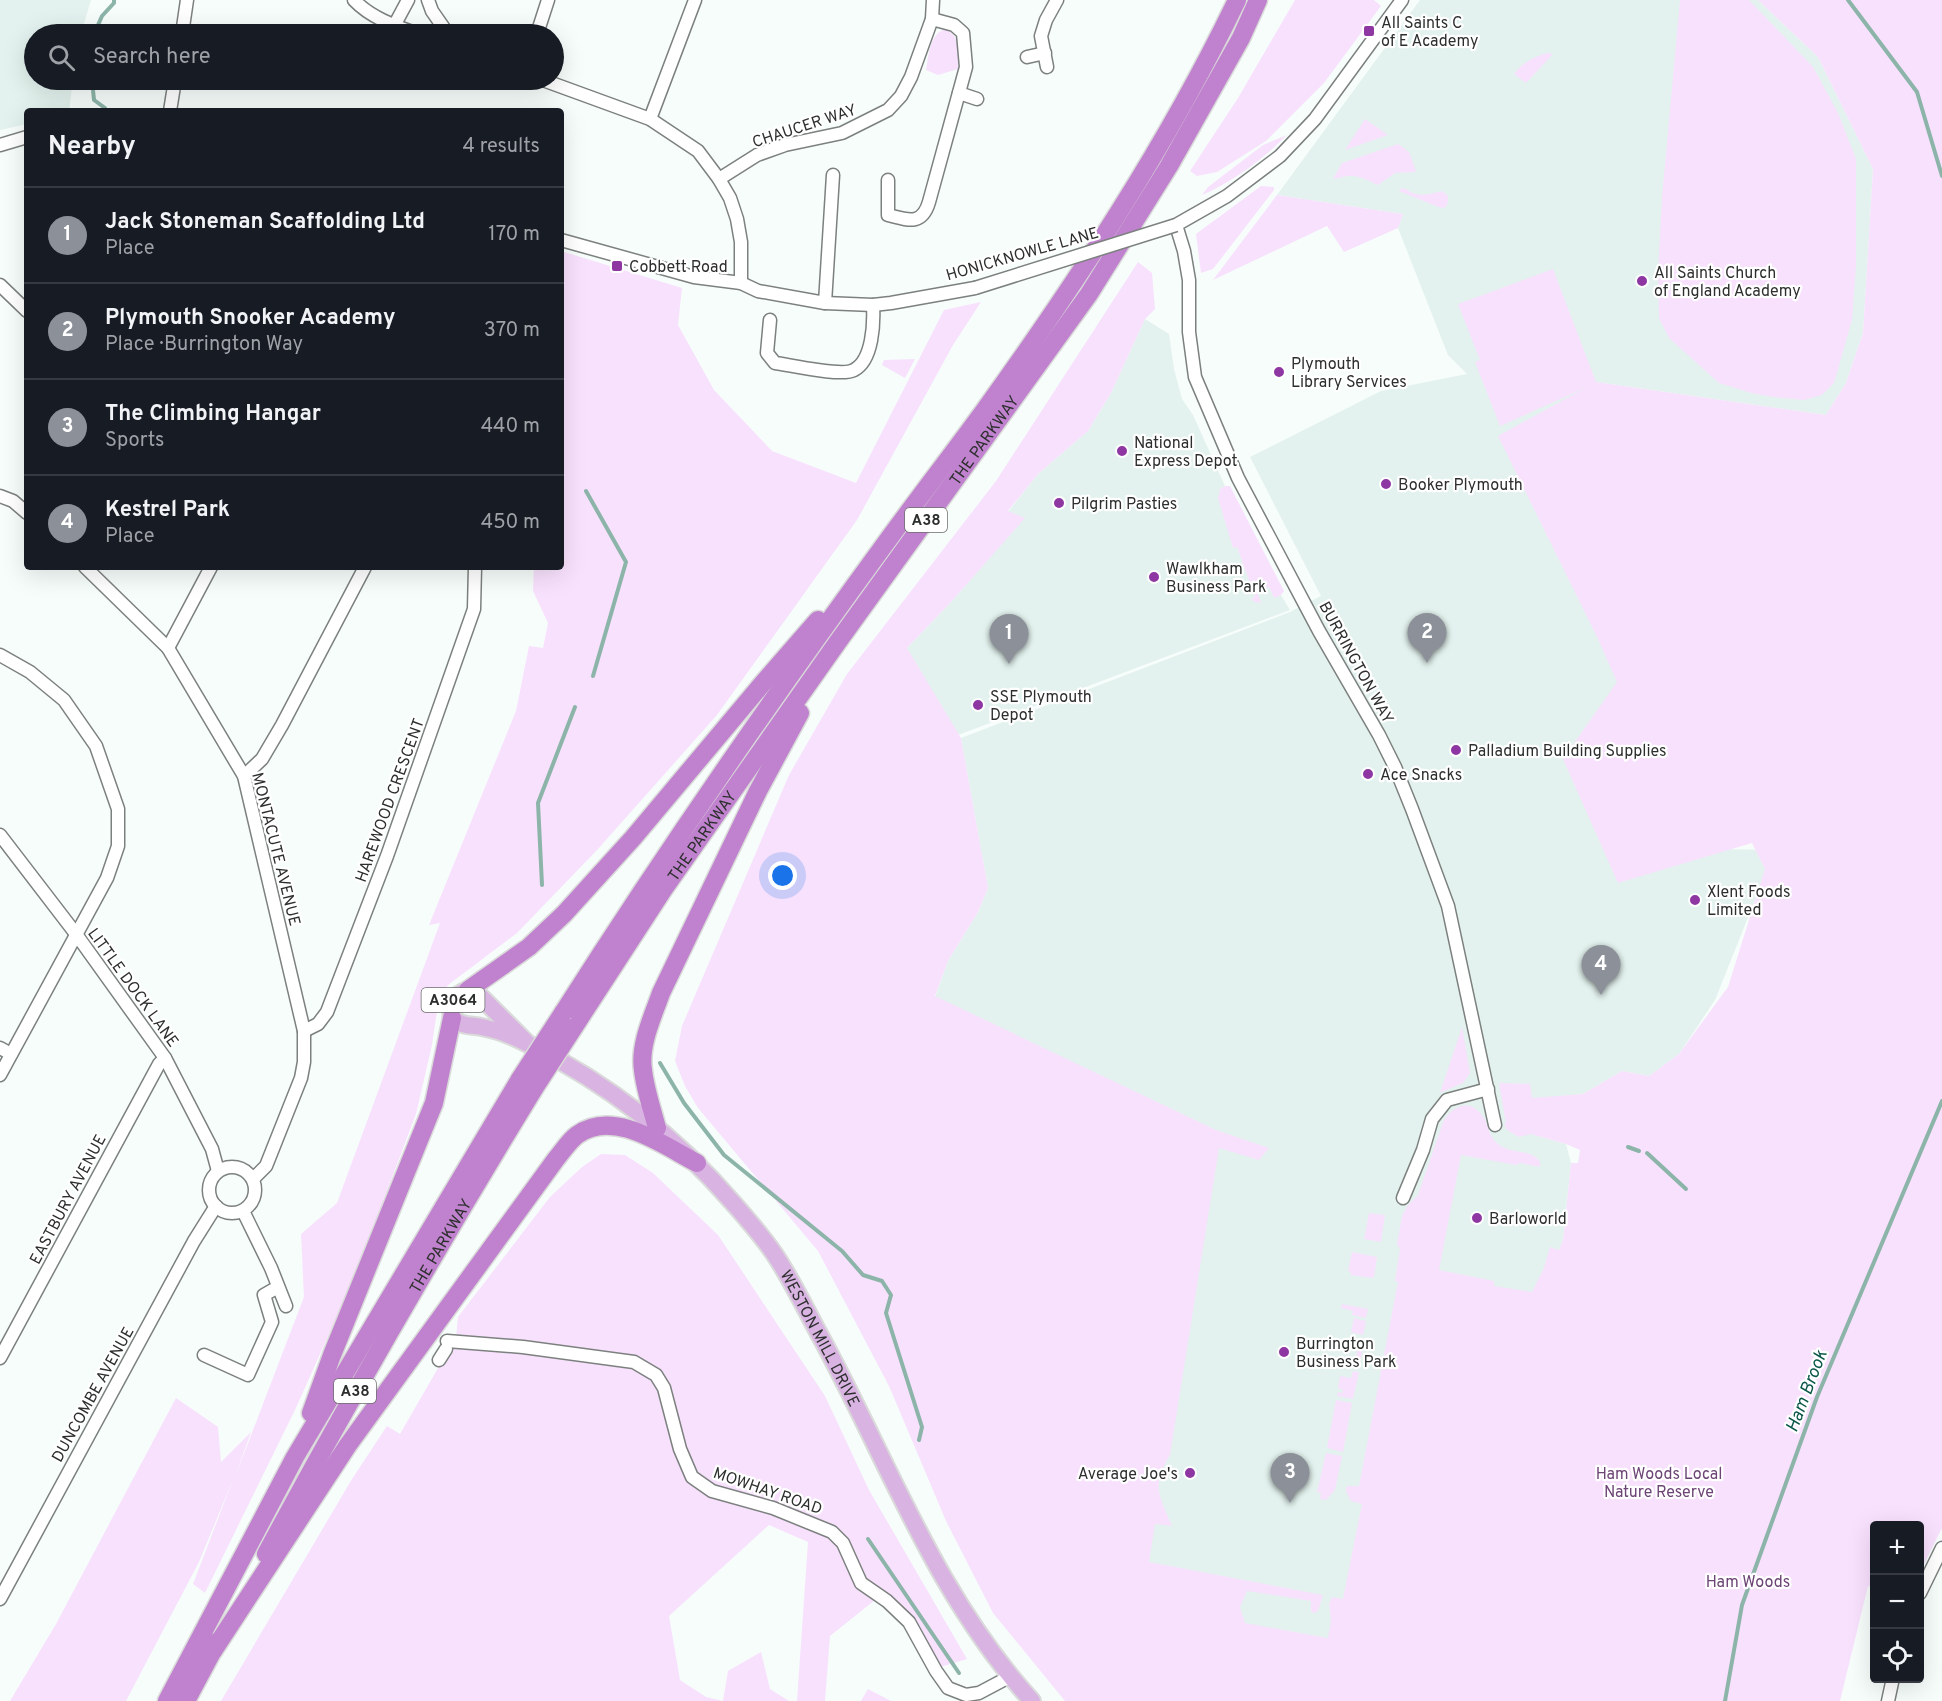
<!DOCTYPE html>
<meta charset="utf-8">
<style>
body{margin:0;font-family:Overpass,sans-serif;background:#242831;color:#f1f3f6}
.controls{position:absolute;right:18px;bottom:18px;display:grid;overflow:hidden;border-radius:6px;box-shadow:0 6px 24px #0002}
.controls button{width:54px;height:54px;display:grid;place-items:center;padding:0;border:0;border-bottom:2px solid #363941;background:#171b24;color:#f1f3f6;font:30px sans-serif}
.you{position:absolute;left:783px;top:876px;width:21px;height:21px;margin:-15px;border:4px solid #fff;border-radius:50%;background:#1a73e8;box-shadow:0 0 0 9px #1a73e833}
.badge{display:grid;place-items:center;width:39px;height:39px;border-radius:50%;background:#8c9099;color:#fff;font-size:20px;font-weight:700}
.pin{position:absolute;translate:-50% -50px;filter:drop-shadow(0 2px 3px #0008)}
.pin::after{content:'';position:absolute;top:32px;width:21px;height:18px;background:inherit;clip-path:polygon(0 0,100% 0,50% 100%)}
.list{margin:0;padding:0;list-style:none}
h2{display:flex;justify-content:space-between;align-items:center;height:78px;margin:0;padding:0 24px;font-size:26px}
h2 small{font-size:20px;font-weight:400;color:#9ea1a6}
.list li{display:grid;grid-template-columns:39px 1fr auto;gap:18px;align-items:center;box-sizing:border-box;height:96px;padding:0 24px;border-top:2px solid #363941}
.list b{display:block;font-size:22px;white-space:nowrap}
.list p{margin:0;font-size:20px;white-space:nowrap;color:#9ea1a6}
.list em{font-size:20px;font-style:normal;color:#9ea1a6}
.icon{flex:none;width:33px;height:33px;fill:none;stroke:currentColor;stroke-width:2;stroke-linecap:round;stroke-linejoin:round}
.map{position:relative;flex:none;width:1942px;height:1701px;overflow:hidden}
.search{position:absolute;background:#171b24;box-shadow:0 6px 24px #0002;left:24px;top:24px;width:540px;height:66px;display:flex;align-items:center;gap:15px;box-sizing:border-box;padding:0 21px;border-radius:33px;color:#9ea1a6;font-size:22px}
.panel{position:absolute;background:#171b24;box-shadow:0 6px 24px #0002;left:24px;top:108px;width:540px;height:462px;border-radius:6px}
.map>svg:first-child{display:block}
.built{fill:#e3f2ee}
.green{fill:#f8e1fd}
.lines{fill:none;stroke-linecap:round;stroke-linejoin:round}
.stream{stroke:#8cb4a9;stroke-width:4}
.minor-casing{stroke:#7c817f;stroke-width:15}
.major-casing{stroke:#d9dad9;stroke-width:20}
.highway-casing{stroke:#d9dad9;stroke-width:21}
.minor{stroke:#fff;stroke-width:12}
.major{stroke:#d9b4e2;stroke-width:16}
.highway{stroke:#c082ce;stroke-width:18}
.minor-bridge-casing{stroke:#7c817f;stroke-width:15;stroke-linecap:butt}
.highway-bridge-casing{stroke:#d9dad9;stroke-width:21;stroke-linecap:butt}
.minor-bridge{stroke:#fff;stroke-width:12}
.highway-bridge{stroke:#c082ce;stroke-width:18}
.poi-dot{fill:#8e36a2;stroke:#fff;stroke-width:2}
.labels{text-anchor:middle;stroke-width:4.5;stroke-linejoin:round;paint-order:stroke}
.shield{fill:#fff;stroke:#6c6d6d;stroke-width:1.5}
.shield-label{font-size:15px;font-weight:bold;fill:#2d2f2e}
.poi-label{font-size:16px;fill:#2d2f2e;stroke:#fff;text-anchor:start}
.street-label{font-size:16px;fill:#2d2f2e;stroke:#fff}
.park-label{font-size:16px;fill:#6c4475;stroke:#fff}
.water-label{font-size:18px;font-style:italic;fill:#0b574a;stroke:#fff}
</style>
<div class="map">
<svg width="1942" height="1701" viewBox="0 0 1942 1701">
<rect width="100%" height="100%" fill="#f7fdfb"/>
<g class="built">
<path d="M0,0H91L81,34H34V80H73L69,111H27V124L0,130Z"/>
<path d="M1420,0H1758L1818,57L1873,169L1863,333L1846,383L1826,415L1596,382L1717,849L1775,850L1715,1000L1679,1054L1649,1076L1622,1071L1583,1094L1547,1098L1531,1134L1566,1144L1571,1163L1563,1240L1550,1275L1342,1646L1207,1633L1131,1567L1215,1130L935,997L948,961L978,912L988,888L961,738L1290,612L1321,596L1250,457L1381,391L1467,374L1448,355L1398,228L1403,214L1277,195Z"/>
<path d="M1145,319L1169,334L1174,369L1182,399L1193,415L1225,486L1220,489L1233,548L1237,546L1255,597L1251,599L1260,602L1256,592L1269,587L1274,597L1281,595L1290,610L942,741L907,648L952,601L1024,518L1008,512L1038,474L1088,431L1111,393Z"/>
</g>
<g class="green">
<path d="M1295,0H1374L1381,6L1324,83L1266,141L1217,172L1197,176L1190,171L1238,98Z"/>
<path d="M1680,0H1749L1813,67L1838,113L1856,159V266L1852,320L1834,383L1822,395L1804,400L1773,397L1751,393L1719,383L1669,338L1659,318L1658,272L1662,197Z"/>
<path d="M1758,0H1942V1528L1920,1572V1526H1874V1587L1868,1586L1840,1701H1065L993,1613L946,1521L889,1386L818,1251L698,1108L685,1086L675,1061L682,1026L789,775L847,674L996,481L1138,262L1152,273L1155,309L1145,319L1111,393L1088,431L1038,474L1008,511L1025,518L952,601L907,648L961,738L988,888L978,912L948,961L935,996L1216,1130L1269,1148L1259,1160L1219,1148L1170,1455C1151,1486 1159,1495 1172,1526L1155,1524L1149,1562L1323,1595L1318,1611L1313,1613L1311,1611V1601L1247,1591L1240,1607L1245,1623L1328,1638L1331,1620L1329,1604L1332,1597L1343,1599L1362,1504L1351,1501L1346,1491L1347,1486H1359L1398,1282L1395,1281L1400,1249L1397,1244L1402,1216L1408,1205L1418,1195L1443,1122C1451,1107 1468,1098 1481,1114C1490,1125 1487,1137 1501,1146C1513,1154 1532,1149 1540,1162V1167L1520,1163L1516,1165L1461,1155L1439,1270L1494,1281V1286L1532,1292L1544,1268L1550,1247L1559,1250L1563,1240L1571,1163H1578L1580,1150L1566,1144L1531,1134L1519,1137L1507,1130L1504,1124L1506,1123L1499,1083L1530,1084L1532,1098L1583,1094L1622,1071L1649,1076L1679,1054L1728,987L1765,869L1752,843L1618,883L1563,759L1617,682L1598,639L1498,436L1585,388L1500,426L1475,362L1480,360L1458,304L1553,269L1596,382L1826,415L1846,383L1863,333L1873,169L1818,57Z"/>
<path d="M945,29C961,36 960,54 958,69L938,75L926,70C929,55 929,35 945,29Z"/>
<path d="M1548,53L1553,54L1526,83L1514,74C1522,63 1534,56 1548,53Z"/>
<path d="M1365,119L1388,135L1345,150Z"/>
<path d="M1287,135C1263,159 1234,181 1202,195L1208,187L1263,145Z"/>
<path d="M1398,144L1409,152L1416,171L1415,172L1395,173L1378,185C1369,181 1360,175 1348,176C1343,176 1338,179 1333,179L1342,163Z"/>
<path d="M1261,186L1274,187V190L1213,269L1201,273L1196,234Z"/>
<path d="M1402,188C1408,189 1410,193 1416,194C1426,196 1433,193 1442,191L1448,196V202L1446,207L1441,208L1399,191Z"/>
<path d="M1277,195L1403,214L1398,228L1344,252L1327,226L1213,280Z"/>
<path d="M561,251L682,288L678,325L714,390L772,451L856,483L944,310L981,302L953,345L857,520L717,715L598,849L517,933L448,985L438,1004L432,1045L416,1114L355,1276L295,1410L205,1593L193,1584L234,1477L199,1562L126,1701H10L56,1624L176,1398L218,1427L221,1462L251,1432L235,1477L304,1297L301,1234L337,1203L440,923L429,925L516,711L529,646L543,648L548,623L533,591L534,567H561Z"/>
<path d="M915,359L905,378L882,365L884,360Z"/>
<path d="M1225,486H1230L1284,591L1281,595L1274,598L1269,587L1257,592L1261,603L1255,602L1251,599L1255,597L1237,547L1233,548L1218,498L1220,489Z"/>
<path d="M1462,1027L1470,1073L1463,1083L1440,1093Z"/>
<path d="M601,1154L625,1155L653,1173L718,1235L825,1396L869,1490L967,1659L937,1668L885,1592L830,1636L825,1701H797L808,1542L769,1525L669,1616L680,1680L706,1697L723,1701L728,1671L761,1652L770,1689L789,1701H221L352,1479L387,1426L400,1434L449,1349L455,1348L458,1317L550,1197L582,1167Z"/>
<path d="M1369,1213L1385,1215L1381,1242L1364,1239Z"/>
<path d="M1352,1252L1377,1257L1374,1277L1372,1278L1350,1275L1351,1272L1348,1271Z"/>
<path d="M1342,1304L1368,1309L1366,1318L1352,1315L1353,1311L1341,1308Z"/>
<path d="M1354,1318L1366,1321L1363,1335L1351,1332Z"/>
<path d="M1359,1341L1364,1342L1359,1368L1354,1367Z"/>
<path d="M1353,1371L1359,1372L1353,1399L1337,1396L1338,1392L1342,1393L1343,1390L1338,1388L1340,1376L1351,1378Z"/>
<path d="M1336,1400L1352,1403L1343,1452L1327,1448Z"/>
<path d="M1326,1453L1342,1456L1335,1490L1326,1500L1320,1499L1321,1493L1317,1492Z"/>
<path d="M868,1689L891,1701H861Z"/>
</g>
<g class="lines">
<g class="stream">
<path d="M1848,0L1917,92L1942,176"/>
<path d="M94,34L102,16L114,3V0"/>
<path d="M92,80L94,100L105,108"/>
<path d="M586,491L626,562L593,676"/>
<path d="M542,885L538,803L575,707"/>
<path d="M660,1063L684,1103L724,1155L842,1251L863,1275L882,1281L891,1295L886,1313L922,1427L919,1440"/>
<path d="M1628,1147L1639,1151"/>
<path d="M1647,1153L1686,1189"/>
<path d="M868,1539L959,1673"/>
<path d="M1725,1701L1742,1605L1817,1397L1942,1101"/>
</g>
<defs>
<g id="minor">
<path d="M354,0C371,18 395,26 418,34"/>
<path d="M428,0L432,11L448,34"/>
<path d="M1402,0L1315,119L1280,156L1227,196L1176,225L1184,251L1189,280V332L1195,377L1238,478L1319,631L1379,735L1395,767L1412,809L1448,906L1495,1125"/>
<path d="M394,26L408,0"/>
<path d="M182,34L187,0"/>
<path d="M537,34L548,0"/>
<path d="M1027,57L1045,53"/>
<path d="M1047,67L1041,36L1046,20L1057,0"/>
<path d="M543,80L650,119L698,151L719,179L730,198L737,219L741,242V283"/>
<path d="M959,93L977,99"/>
<path d="M170,111L175,80"/>
<path d="M650,119L695,0"/>
<path d="M0,145L27,137"/>
<path d="M719,179L757,155L785,145L842,133L888,110L901,96L911,77L932,19L933,0"/>
<path d="M888,180V215C908,220 922,226 929,202L966,67L963,33L954,25L932,19"/>
<path d="M561,240L694,277L741,283L758,291L825,303L873,305L891,303L975,288"/>
<path d="M0,285L27,311"/>
<path d="M825,303L833,175"/>
<path d="M770,320L767,353L775,363C790,365 842,377 854,370C873,360 874,323 873,305"/>
<path d="M0,496L13,501L27,513"/>
<path d="M85,567L168,648L244,776L304,1031V1062L301,1078L266,1166L253,1179"/>
<path d="M168,648L211,567"/>
<path d="M0,655L30,672L64,700L96,746L118,809V846L107,878L0,1075"/>
<path d="M244,776L262,759L282,725L365,567"/>
<path d="M0,835L76,934L165,1058L212,1149L218,1171"/>
<path d="M304,1031L318,1024L327,1012L387,856L474,609L475,567"/>
<path d="M0,1048L11,1054"/>
<circle cx="232" cy="1190" r="23"/>
<path d="M1403,1198L1423,1150L1432,1119L1447,1100L1488,1089"/>
<path d="M243,1211L271,1268L286,1306"/>
<path d="M447,1341L523,1347L634,1362L656,1375L664,1388L680,1449L692,1477L712,1491L773,1508L832,1532L843,1543L861,1583L887,1601L909,1622L936,1671L948,1688L966,1695L979,1693L1011,1676"/>
<path d="M204,1355L248,1375L272,1322L264,1295L278,1287"/>
<path d="M0,1358L159,1064L165,1058"/>
<path d="M439,1360L446,1349"/>
<path d="M1920,1593L1942,1548"/>
<path d="M0,1599L194,1241L216,1206"/>
<path d="M1888,1701L1893,1678"/>
</g>
<g id="major">
<path id="s1" d="M527,1043L478,994L468,990C454,995 449,1004 452,1018C464,1028 472,1024 486,1028C501,1031 517,1038 530,1045C607,1083 677,1138 734,1204C748,1220 763,1237 775,1255C791,1279 804,1306 818,1332C887,1457 934,1594 1032,1701"/>
</g>
<g id="highway">
<path d="M468,990L529,947L564,914L633,838L763,683L818,620"/>
<path d="M563,1013C665,853 773,697 885,544C917,500 951,456 984,411C1077,282 1168,144 1237,0"/>
<path id="s2" d="M574,1027L663,890L837,643L1089,294L1169,166L1241,38L1258,0"/>
<path d="M657,1128C652,1109 645,1089 643,1070C639,1045 653,1016 661,993L758,791L800,713"/>
<path d="M311,1413L332,1355L434,1103L452,1018"/>
<path id="s3" d="M266,1554C351,1396 441,1241 535,1087"/>
<path d="M213,1651L348,1445L556,1159C562,1152 569,1141 577,1135C614,1108 664,1146 697,1163"/>
<path d="M167,1701L295,1457L520,1079"/>
<path d="M186,1701L218,1641"/>
</g>
</defs>
<use href="#minor" class="minor-casing"/>
<use href="#major" class="major-casing"/>
<use href="#highway" class="highway-casing"/>
<use href="#minor" class="minor"/>
<use href="#major" class="major"/>
<use href="#highway" class="highway"/>
<defs>
<path id="minor-bridge" d="M975,288L1176,225"/>
<g id="highway-bridge">
<path d="M520,1079L563,1013"/>
<path d="M535,1087L574,1027"/>
</g>
</defs>
<use href="#minor-bridge" class="minor-bridge-casing"/>
<use href="#highway-bridge" class="highway-bridge-casing"/>
<use href="#minor-bridge" class="minor-bridge"/>
<use href="#highway-bridge" class="highway-bridge"/>
</g>
<g class="poi-dot">
<rect x="1363" y="25" width="12" height="12" rx="3"/>
<rect x="611" y="260" width="12" height="12" rx="3"/>
<circle cx="1642" cy="281" r="6"/>
<circle cx="1279" cy="372" r="6"/>
<circle cx="1122" cy="451" r="6"/>
<circle cx="1386" cy="484" r="6"/>
<circle cx="1059" cy="503" r="6"/>
<circle cx="1154" cy="577" r="6"/>
<circle cx="978" cy="705" r="6"/>
<circle cx="1456" cy="750" r="6"/>
<circle cx="1368" cy="774" r="6"/>
<circle cx="1695" cy="900" r="6"/>
<circle cx="1477" cy="1218" r="6"/>
<circle cx="1284" cy="1352" r="6"/>
<circle cx="1190" cy="1473" r="6"/>
</g>
<g class="labels">
<g class="shield">
<rect x="905" y="508" width="42" height="24" rx="4.5"/>
<rect x="421.5" y="988" width="63" height="24" rx="4.5"/>
<rect x="334" y="1379" width="42" height="24" rx="4.5"/>
</g>
<g class="shield-label">
<text x="926" y="525">A38</text>
<text x="453" y="1005">A3064</text>
<text x="355" y="1396">A38</text>
</g>
<g class="poi-label">
<text x="1381" y="28">All Saints C<tspan x="1381" dy="18">of E Academy</tspan></text>
<text x="629" y="272">Cobbett Road</text>
<text x="1654" y="278">All Saints Church<tspan x="1654" dy="18">of England Academy</tspan></text>
<text x="1291" y="369">Plymouth<tspan x="1291" dy="18">Library Services</tspan></text>
<text x="1134" y="448">National<tspan x="1134" dy="18">Express Depot</tspan></text>
<text x="1398" y="490">Booker Plymouth</text>
<text x="1071" y="509">Pilgrim Pasties</text>
<text x="1166" y="574">Wawlkham<tspan x="1166" dy="18">Business Park</tspan></text>
<text x="990" y="702">SSE Plymouth<tspan x="990" dy="18">Depot</tspan></text>
<text x="1468" y="756">Palladium Building Supplies</text>
<text x="1380" y="780">Ace Snacks</text>
<text x="1707" y="897">Xlent Foods<tspan x="1707" dy="18">Limited</tspan></text>
<text x="1489" y="1224">Barloworld</text>
<text x="1296" y="1349">Burrington<tspan x="1296" dy="18">Business Park</tspan></text>
<text x="1178" y="1479" text-anchor="end">Average Joe's</text>
</g>
<g class="street-label">
<text transform="translate(804 125) rotate(-18)" y="6">CHAUCER WAY</text>
<text transform="translate(1022 253) rotate(-16)" y="6">HONICKNOWLE LANE</text>
<text dy="6" stroke="none"><textPath href="#s2" startOffset="716">THE PARKWAY</textPath></text>
<text transform="translate(1357 662) rotate(61)" y="6">BURRINGTON WAY</text>
<text transform="translate(389 800) rotate(-70)" y="6">HAREWOOD CRESCENT</text>
<text dy="6" stroke="none"><textPath href="#s2" startOffset="230">THE PARKWAY</textPath></text>
<text transform="translate(277 849) rotate(76)" y="6">MONTACUTE AVENUE</text>
<text transform="translate(134 987) rotate(54)" y="6">LITTLE DOCK LANE</text>
<text transform="translate(67 1199) rotate(-62)" y="6">EASTBURY AVENUE</text>
<text dy="6" stroke="none"><textPath href="#s3" startOffset="354">THE PARKWAY</textPath></text>
<text dy="6" stroke="none"><textPath href="#s1" startOffset="620">WESTON MILL DRIVE</textPath></text>
<text transform="translate(92 1394) rotate(-61)" y="6">DUNCOMBE AVENUE</text>
<text transform="translate(768 1490) rotate(19)" y="6">MOWHAY ROAD</text>
</g>
<g class="park-label">
<text x="1659" y="1479">Ham Woods Local<tspan x="1659" dy="18">Nature Reserve</tspan></text>
<text x="1748" y="1587">Ham Woods</text>
</g>
<g class="water-label">
<text transform="translate(1806 1391) rotate(-69)" y="6">Ham Brook</text>
</g>
</g>
</svg>
<div class="controls">
<button>+</button>
<button>−</button>
<button><svg class="icon" aria-label="locate" viewBox="0 0 24 24"><circle cx="12" cy="12" r="6"/><path d="M12 2v4M12 18v4M2 12h4M18 12h4"/></svg></button>
</div>
<div class="you"></div>
<div class="pin badge" style="left:1009px;top:664px">1</div>
<div class="pin badge" style="left:1427px;top:663px">2</div>
<div class="pin badge" style="left:1290px;top:1503px">3</div>
<div class="pin badge" style="left:1601px;top:995px">4</div>
<div class="search"><svg class="icon" aria-label="search" viewBox="0 0 24 24"><circle cx="10" cy="10" r="6"/><path d="M15 15l6 6"/></svg>Search here</div>
<section class="panel">
<h2>Nearby<small>4 results</small></h2>
<ul class="list">
<li><span class="badge">1</span><div><b>Jack Stoneman Scaffolding Ltd</b><p>Place</p></div><em>170 m</em></li>
<li><span class="badge">2</span><div><b>Plymouth Snooker Academy</b><p>Place · Burrington Way</p></div><em>370 m</em></li>
<li><span class="badge">3</span><div><b>The Climbing Hangar</b><p>Sports</p></div><em>440 m</em></li>
<li><span class="badge">4</span><div><b>Kestrel Park</b><p>Place</p></div><em>450 m</em></li>
</ul>
</section>
</div>
